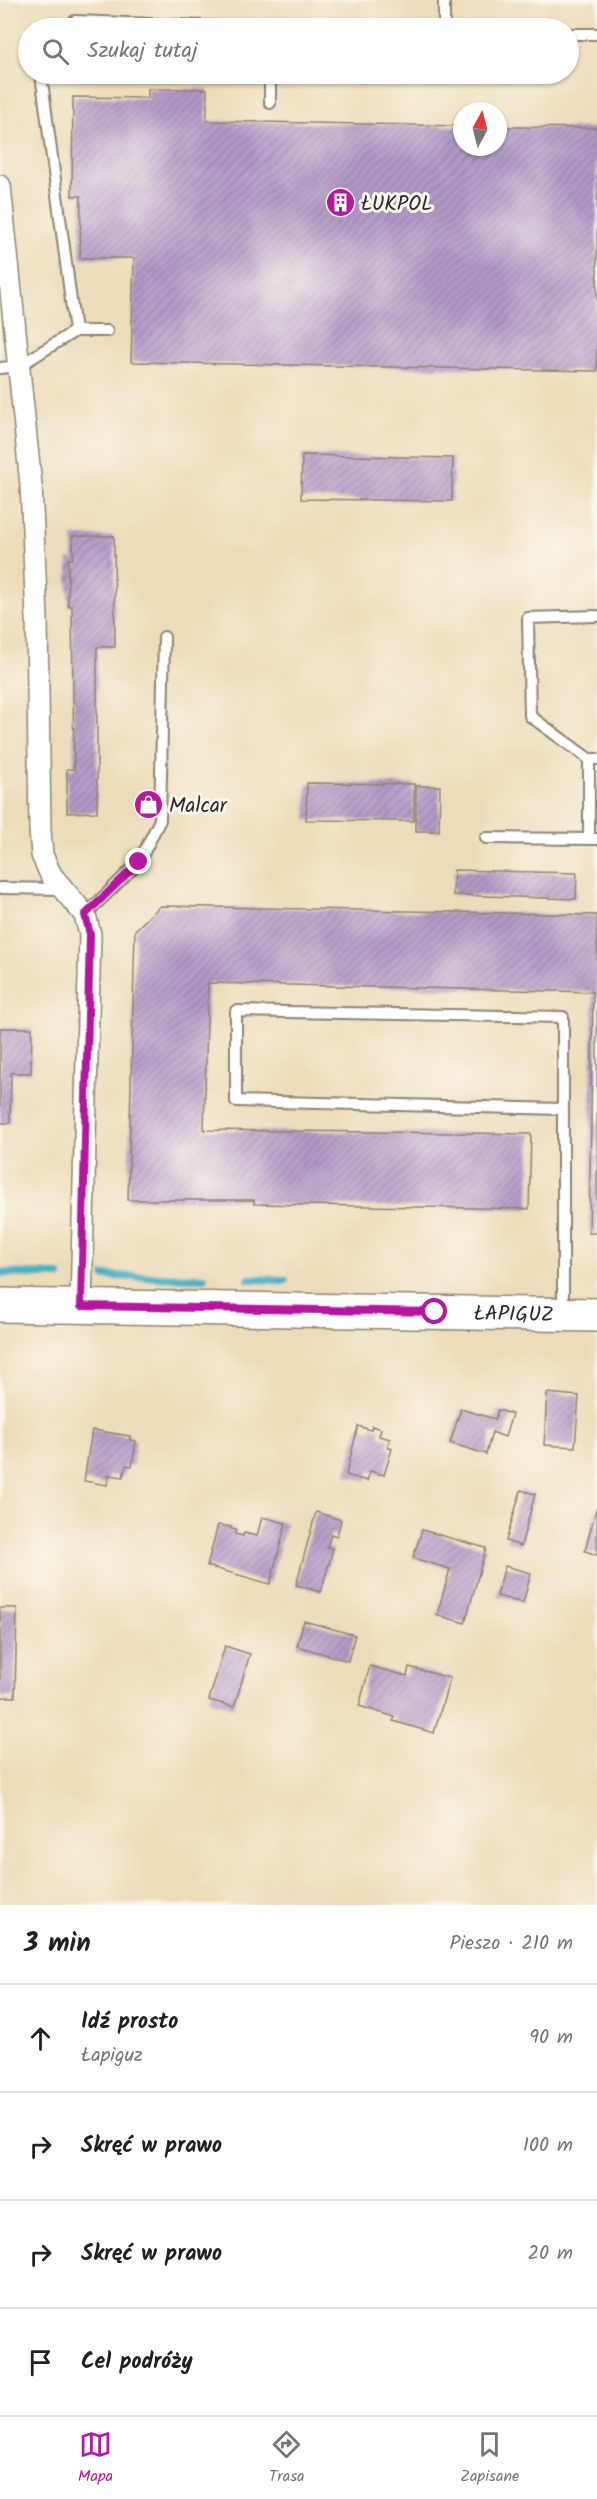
<!DOCTYPE html>
<html lang="pl">
<meta charset="utf-8">
<style>
body{margin:0;font-family:Kalam,sans-serif;background:#f6f6f6;color:#202124}
.compass{position:absolute;left:453px;top:102px;width:54px;height:54px;border-radius:50%;background:#fff;box-shadow:0 2px 4px #0004;rotate:7deg}
.stop{position:absolute;width:18px;height:18px;margin:-14px;border:4px solid #b5179e;border-radius:50%;background:#fff}
.stop.end{background:#b5179e;border-color:#fff;box-shadow:0 2px 6px #0008}
.list{margin:0;padding:0;list-style:none}
h2{display:flex;justify-content:space-between;align-items:center;height:78px;margin:0;padding:0 24px;font-size:26px}
h2 small{font-size:20px;font-weight:400;color:#757577}
.list li{display:grid;grid-template-columns:39px 1fr auto;gap:18px;align-items:center;box-sizing:border-box;height:108px;padding:0 24px;border-top:2px solid #e0e0e0}
.list b{display:block;font-size:22px;white-space:nowrap}
.list p{margin:0;font-size:20px;white-space:nowrap;color:#757577}
.list em{font-size:20px;font-style:normal;color:#757577}
.icon{flex:none;width:33px;height:33px;fill:none;stroke:currentColor;stroke-width:2;stroke-linecap:round;stroke-linejoin:round}
.map{position:relative;flex:none;width:597px;height:1905px;overflow:hidden}
.search{position:absolute;background:#fff;box-shadow:0 2px 4px #0004;left:18px;right:18px;top:18px;height:66px;display:flex;align-items:center;gap:15px;box-sizing:border-box;padding:0 21px;border-radius:33px;color:#757577;font-size:22px}
.sheet{height:510px;background:#fff}
nav{display:flex;justify-content:space-around;align-items:center;box-sizing:border-box;height:84px;border-top:2px solid #e0e0e0;background:#fff;font-size:16px;color:#757577}
nav a{display:grid;justify-items:center;gap:3px}
nav .on{color:#b5179e}
.map>svg:first-child{display:block}
.lines{fill:none;stroke-linecap:round;stroke-linejoin:round}
.stream{stroke:#45aec4;stroke-width:8}
.building{fill:url(#building-hatch)}
.lane-casing{stroke:#8c8472;stroke-width:14}
.street-casing{stroke:#8c8472;stroke-width:24}
.primary-casing{stroke:#8c8472;stroke-width:36}
.lane{stroke:#fff;stroke-width:10}
.street{stroke:#fff;stroke-width:21}
.primary{stroke:#fff;stroke-width:33}
.route{stroke:#b5179e;stroke-width:8}
.labels{text-anchor:middle;stroke-width:6;stroke-linejoin:round;paint-order:stroke}
.poi-label{font-size:21px;fill:#2b2b2b;stroke:#fbf7ec;text-anchor:start}
.street-label{font-size:21px;fill:#2b2b2b;stroke:#fbf7ec}
</style>
<div class="map">
<svg width="597" height="1905" viewBox="0 0 597 1905">
<defs>
<pattern id="building-hatch" width="6" height="6" patternUnits="userSpaceOnUse" patternTransform="scale(1.5)"><rect width="6" height="6" fill="#b29ac7"/><path d="M-1 1l2-2M0 6l6-6M5 7l2-2" fill="none" stroke="#917ea2"/></pattern>
</defs>
<rect width="100%" height="100%" fill="#fbf7ec"/>
<filter id="ink" filterUnits="userSpaceOnUse"><feTurbulence type="fractalNoise" baseFrequency=".0167" numOctaves="2"/><feDisplacementMap in="SourceGraphic" scale="12" xChannelSelector="R" yChannelSelector="G"/><feConvolveMatrix kernelMatrix="1 2 1 2 8 2 1 2 1" color-interpolation-filters="sRGB"/></filter>
<filter id="wash" filterUnits="userSpaceOnUse"><feTurbulence type="fractalNoise" baseFrequency=".008" numOctaves="4" result="noise"/><feDisplacementMap in="SourceGraphic" scale="24" xChannelSelector="R" yChannelSelector="G"/><feGaussianBlur stdDeviation="1.35" result="paint"/><feColorMatrix in="noise" values="0 0 0 0 0 0 0 0 0 0 0 0 0 0 0 0 0 1.4 0 .05"/><feComposite in="paint" operator="in"/></filter>
<g filter="url(#wash)">
<rect width="100%" height="100%" fill="#eddcb9"/>
<g class="lines">
<g class="stream">
<path d="M0,1273L59,1275"/>
<path d="M105,1276L204,1278"/>
<path d="M249,1279L285,1280"/>
</g>
</g>
<g id="blocks">
<g class="building">
<path d="M148,89H207V121L462,126V147H498V127L597,128V371L131,362L134,258H80L81,196H72L73,97L148,98Z"/>
<path d="M302,455L453,458L452,501L301,499Z"/>
<path d="M73,536H114L115,647H97V812L67,813V769H74L72,606H68V559H73Z"/>
<path d="M307,783L414,784V821L306,820Z"/>
<path d="M416,786H440L439,831H416Z"/>
<path d="M454,870L577,873L576,899L453,895Z"/>
<path d="M160,906L597,915V1233H589L593,992L208,983L204,1130L531,1134L529,1209L254,1204V1200H128L135,930Z"/>
<path d="M0,1028H32L31,1073H11L10,1123H0Z"/>
<path d="M547,1393L579,1396L575,1447L544,1445Z"/>
<path d="M461,1409L495,1419L498,1410L512,1414L505,1437L492,1432L486,1454L450,1443Z"/>
<path d="M358,1426L371,1430L372,1426L381,1429L379,1436L390,1439L387,1447L392,1449L384,1475L370,1471L367,1481L346,1475Z"/>
<path d="M92,1430L130,1436V1440L136,1441L132,1466L126,1465L123,1477L109,1475L107,1485L84,1481Z"/>
<path d="M521,1490L535,1494L521,1546L506,1541Z"/>
<path d="M596,1509H597V1555L585,1551Z"/>
<path d="M316,1512L341,1520L337,1536L331,1534L327,1547L333,1549L321,1592L296,1585Z"/>
<path d="M262,1517L286,1523L270,1584L207,1566L218,1525L231,1527V1529L236,1530L235,1534L243,1536L244,1533L257,1536Z"/>
<path d="M422,1530L486,1548L465,1623L437,1615L450,1569L413,1558Z"/>
<path d="M505,1566L531,1573L523,1603L497,1596Z"/>
<path d="M0,1608H17L15,1697H0Z"/>
<path d="M304,1621L355,1635L348,1661L297,1646Z"/>
<path d="M225,1646L250,1654L234,1707L209,1700Z"/>
<path d="M370,1666L407,1676L409,1667L450,1678L434,1733L393,1721L395,1717L359,1706Z"/>
</g>
</g>
</g>
<g filter="url(#ink)">
<use href="#blocks" fill-opacity="0" stroke="#8c8472" stroke-width="1.5"/>
<g class="lines">
<defs>
<g id="lane">
<path d="M65,28L75,21L256,28"/>
<path d="M444,28V0"/>
<path d="M568,34H597"/>
<path d="M41,74L75,331"/>
<path d="M270,103V74"/>
<path d="M0,368L19,366L75,331H107"/>
<path d="M597,616L528,618L530,716L589,759H597"/>
<path d="M486,838L597,839"/>
<path d="M589,839V759"/>
<path d="M0,888L63,889"/>
<path d="M85,915L139,862L160,820L164,637"/>
<path d="M563,1109L236,1101V1011L563,1017V1311"/>
</g>
<path id="street" d="M0,186L31,485L37,619L40,830L42,855L51,875L85,915L90,934L81,1306"/>
<g id="primary">
<path id="s1" d="M0,1305L597,1315"/>
</g>
</defs>
<use href="#lane" class="lane-casing"/>
<use href="#street" class="street-casing"/>
<use href="#primary" class="primary-casing"/>
<use href="#lane" class="lane"/>
<use href="#street" class="street"/>
<use href="#primary" class="primary"/>
</g>
</g>
<g class="lines" filter="url(#ink)">
<path class="route" d="M139,862L85,915L90,934L81,1306L435,1312"/>
</g>
<defs>
<symbol id="building-disc" viewBox="-11 -11 22 22"><circle r="9.5" fill="#b5179e" stroke="#fbf7ec"/><path d="M-4-6H4V6H1V3H-1V6H-4ZM-2.5-4.3h1.7v1.8h-1.7ZM.8-4.3h1.7v1.8H.8ZM-2.5-1h1.7V.8h-1.7ZM.8-1h1.7V.8H.8Z" fill="#fff"/></symbol>
<symbol id="shop-disc" viewBox="-11 -11 22 22"><circle r="9.5" fill="#b5179e" stroke="#fbf7ec"/><path d="M-5-2.5h2.3a2.7 3.5 0 0 1 5.4 0H5L5.5 6h-11ZM-1.5-2.5h3a1.5 2.3 0 0 0-3 0Z" fill="#fff"/></symbol>
</defs>
<g fill-rule="evenodd">
<use href="#building-disc" x="324" y="186" width="33" height="33"/>
<use href="#shop-disc" x="132" y="788" width="33" height="33"/>
</g>
<g class="labels">
<g class="poi-label">
<text x="361" y="210">ŁUKPOL</text>
<text x="169" y="812">Malcar</text>
</g>
<g class="street-label">
<text dy="7" stroke="none"><textPath href="#s1" startOffset="514">ŁAPIGUZ</textPath></text>
</g>
</g>
</svg>
<svg class="compass" viewBox="-18 -18 36 36"><path d="M0-13l5 13h-10z" fill="#e53935"/><path d="M0 13l5-13h-10z" fill="#757577"/></svg>
<div class="stop" style="left:435px;top:1312px"></div>
<div class="stop end" style="left:139px;top:862px"></div>
<div class="search"><svg class="icon" aria-label="search" viewBox="0 0 24 24"><circle cx="10" cy="10" r="6"/><path d="M15 15l6 6"/></svg>Szukaj tutaj</div>
</div>
<section class="sheet">
<h2>3 min<small>Pieszo · 210 m</small></h2>
<ul class="list">
<li><svg class="icon" aria-label="ahead" viewBox="0 0 24 24"><path d="M12 20V5M6 11l6-6 6 6"/></svg><div><b>Idź prosto</b><p>Łapiguz</p></div><em>90 m</em></li>
<li><svg class="icon" aria-label="right" viewBox="0 0 24 24"><path d="M7 20v-9h11M14 6l5 5-5 5"/></svg><div><b>Skręć w prawo</b></div><em>100 m</em></li>
<li><svg class="icon" aria-label="right" viewBox="0 0 24 24"><path d="M7 20v-9h11M14 6l5 5-5 5"/></svg><div><b>Skręć w prawo</b></div><em>20 m</em></li>
<li><svg class="icon" aria-label="arrive" viewBox="0 0 24 24"><path d="M6 21V4h12l-3 4 3 4H6"/></svg><div><b>Cel podróży</b></div></li>
</ul>
</section>
<nav>
<a class="on"><svg class="icon" aria-label="map" viewBox="0 0 24 24"><path d="M3 6l6-2 6 2 6-2v14l-6 2-6-2-6 2zM9 4v14M15 6v14"/></svg>Mapa</a>
<a><svg class="icon" aria-label="directions" viewBox="0 0 24 24"><path d="M12 3l9 9-9 9-9-9zM9 14v-3h6M13 9l2 2-2 2"/></svg>Trasa</a>
<a><svg class="icon" aria-label="saved" viewBox="0 0 24 24"><path d="M7 4h10v16l-5-4-5 4z"/></svg>Zapisane</a>
</nav>
